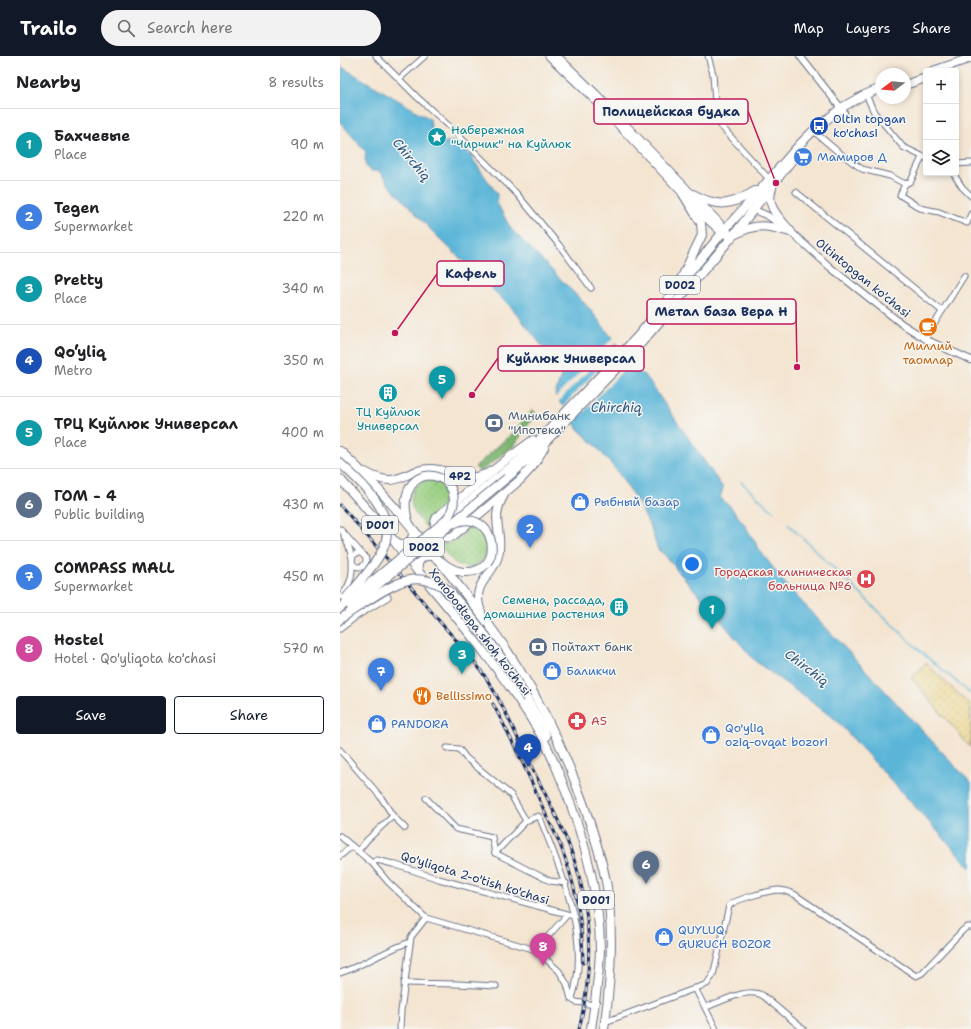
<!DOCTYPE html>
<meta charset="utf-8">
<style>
body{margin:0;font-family:"Shantell Sans",sans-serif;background:#f2f2f2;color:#202124}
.controls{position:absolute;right:12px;top:12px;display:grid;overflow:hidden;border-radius:4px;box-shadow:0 2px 6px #0003}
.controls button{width:36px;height:36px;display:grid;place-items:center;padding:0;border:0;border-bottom:1px solid #e0e0e0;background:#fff;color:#202124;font:20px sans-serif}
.compass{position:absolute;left:535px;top:12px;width:36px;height:36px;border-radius:50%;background:#fff;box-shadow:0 2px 6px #0003;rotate:254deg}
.you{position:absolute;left:352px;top:508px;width:14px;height:14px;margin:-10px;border:3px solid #fff;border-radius:50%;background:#1a73e8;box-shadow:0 0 0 6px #1a73e833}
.badge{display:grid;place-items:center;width:26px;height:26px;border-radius:50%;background:#111827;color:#fff;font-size:13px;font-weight:700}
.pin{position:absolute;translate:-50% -33px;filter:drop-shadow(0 1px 2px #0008)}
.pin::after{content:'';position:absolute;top:21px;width:14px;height:12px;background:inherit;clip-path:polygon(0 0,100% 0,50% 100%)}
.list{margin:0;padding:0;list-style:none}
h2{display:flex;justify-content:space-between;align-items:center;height:52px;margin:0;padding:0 16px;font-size:17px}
h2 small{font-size:13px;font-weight:400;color:#757577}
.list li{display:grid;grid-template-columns:26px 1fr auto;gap:12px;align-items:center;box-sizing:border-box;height:72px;padding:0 16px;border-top:1px solid #e0e0e0}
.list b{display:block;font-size:15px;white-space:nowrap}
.list p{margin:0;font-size:13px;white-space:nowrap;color:#757577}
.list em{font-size:13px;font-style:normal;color:#757577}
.actions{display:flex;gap:8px;padding:12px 16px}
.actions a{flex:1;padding:9px 0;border:1px solid #111827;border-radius:4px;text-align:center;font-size:14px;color:#111827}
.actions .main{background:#111827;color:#fff}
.icon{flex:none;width:22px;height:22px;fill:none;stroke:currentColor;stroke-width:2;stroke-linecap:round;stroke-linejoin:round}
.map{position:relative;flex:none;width:631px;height:973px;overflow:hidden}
header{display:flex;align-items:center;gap:24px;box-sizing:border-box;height:56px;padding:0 20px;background:#111827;color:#fff}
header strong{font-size:19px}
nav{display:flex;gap:22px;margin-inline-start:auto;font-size:14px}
.search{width:280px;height:36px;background:#f2f2f2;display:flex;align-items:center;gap:10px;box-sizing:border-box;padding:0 14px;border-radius:22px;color:#757577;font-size:15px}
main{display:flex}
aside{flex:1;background:#fff}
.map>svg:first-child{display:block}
.grass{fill:url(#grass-dots);stroke:#5a7f6f}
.forest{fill:url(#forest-crowns);stroke:#4a7066}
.sand{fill:url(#sand-dots);stroke:#84847e}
.water{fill:#5ab5d8;stroke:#3a729b}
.pier{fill:#f4e5d1}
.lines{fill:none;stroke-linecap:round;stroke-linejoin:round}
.stream{stroke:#5ab5d8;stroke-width:1.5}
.minor-casing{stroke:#676f86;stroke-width:7}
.tertiary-casing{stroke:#676f86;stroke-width:8}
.secondary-casing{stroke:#676f86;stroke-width:9}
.trunk-casing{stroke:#676f86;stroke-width:10}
.minor{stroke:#fff;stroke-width:5}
.tertiary{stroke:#fff;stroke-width:6}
.secondary{stroke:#fff;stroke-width:7}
.trunk{stroke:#fff;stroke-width:8}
.rail-casing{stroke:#1b2f5e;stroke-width:3}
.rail{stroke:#f6f6f2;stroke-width:1.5;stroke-dasharray:4.5;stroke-linecap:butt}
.trunk-bridge-casing{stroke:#676f86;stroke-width:10;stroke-linecap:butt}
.trunk-bridge{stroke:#fff;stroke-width:8}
.labels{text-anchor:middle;stroke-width:3;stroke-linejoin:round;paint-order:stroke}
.shield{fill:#f6f6f2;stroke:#5d6b8a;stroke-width:1}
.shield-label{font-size:11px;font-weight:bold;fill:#1b2f5e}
.transit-label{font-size:12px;fill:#164399;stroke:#f6f6f2;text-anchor:start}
.culture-label{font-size:12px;fill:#0d838f;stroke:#f6f6f2;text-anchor:start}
.shop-label{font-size:12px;fill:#366cbe;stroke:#f6f6f2;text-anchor:start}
.street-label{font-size:12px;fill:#1b2f5e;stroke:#f6f6f2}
.food-label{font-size:12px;fill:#c56008;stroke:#f6f6f2}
.service-label{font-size:12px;fill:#4e5e75;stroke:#f6f6f2;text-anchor:start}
.health-label{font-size:12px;fill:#be3a42;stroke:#f6f6f2;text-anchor:end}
.water-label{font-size:13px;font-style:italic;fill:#2e5783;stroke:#f6f6f2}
.leader{fill:none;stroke:#c2185b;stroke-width:1.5}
.callout-dot{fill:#c2185b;stroke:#f6f6f2;stroke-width:1.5}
.callout{fill:#f6f6f2;stroke:#c2185b;stroke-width:1.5}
.callout-label{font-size:13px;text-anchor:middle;font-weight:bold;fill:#1b2f5e}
</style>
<header>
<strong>Trailo</strong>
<div class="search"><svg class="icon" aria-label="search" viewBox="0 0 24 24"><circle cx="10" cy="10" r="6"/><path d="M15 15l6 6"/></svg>Search here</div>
<nav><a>Map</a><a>Layers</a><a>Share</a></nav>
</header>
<main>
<aside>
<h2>Nearby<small>8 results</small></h2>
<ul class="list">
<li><span class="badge" style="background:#0f9aa8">1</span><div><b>Бахчевые</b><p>Place</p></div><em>90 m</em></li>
<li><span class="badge" style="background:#3f7fe0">2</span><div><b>Tegen</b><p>Supermarket</p></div><em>220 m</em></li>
<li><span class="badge" style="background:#0f9aa8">3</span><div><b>Pretty</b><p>Place</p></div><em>340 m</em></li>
<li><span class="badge" style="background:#1a4fb4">4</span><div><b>Qo‘yliq</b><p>Metro</p></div><em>350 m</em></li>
<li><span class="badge" style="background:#0f9aa8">5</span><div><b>ТРЦ Куйлюк Универсал</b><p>Place</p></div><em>400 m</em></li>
<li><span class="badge" style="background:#5c6f8a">6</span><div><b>ГОМ - 4</b><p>Public building</p></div><em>430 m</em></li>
<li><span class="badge" style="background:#3f7fe0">7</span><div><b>COMPASS MALL</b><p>Supermarket</p></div><em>450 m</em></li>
<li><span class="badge" style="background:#d1479c">8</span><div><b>Hostel</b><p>Hotel · Qo'yliqota ko'chasi</p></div><em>570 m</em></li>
</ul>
<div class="actions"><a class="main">Save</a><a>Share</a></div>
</aside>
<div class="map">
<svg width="631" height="973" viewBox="0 0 631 973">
<defs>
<pattern id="grass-dots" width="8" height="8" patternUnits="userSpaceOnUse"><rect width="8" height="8" fill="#99cf80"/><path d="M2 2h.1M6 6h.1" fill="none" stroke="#83b271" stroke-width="1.8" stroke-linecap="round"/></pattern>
<pattern id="forest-crowns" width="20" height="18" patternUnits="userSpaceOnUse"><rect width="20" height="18" fill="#7ab26e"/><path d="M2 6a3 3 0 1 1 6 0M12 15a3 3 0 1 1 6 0" fill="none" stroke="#63915e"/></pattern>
<pattern id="sand-dots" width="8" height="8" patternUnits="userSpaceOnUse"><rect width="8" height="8" fill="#eeda9e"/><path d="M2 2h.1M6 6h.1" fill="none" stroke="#ccbb8a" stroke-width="1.8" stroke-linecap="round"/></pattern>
</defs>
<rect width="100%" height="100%" fill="#f6f6f2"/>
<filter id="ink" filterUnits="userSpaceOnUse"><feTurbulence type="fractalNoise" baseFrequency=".025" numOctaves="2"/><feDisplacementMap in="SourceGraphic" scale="8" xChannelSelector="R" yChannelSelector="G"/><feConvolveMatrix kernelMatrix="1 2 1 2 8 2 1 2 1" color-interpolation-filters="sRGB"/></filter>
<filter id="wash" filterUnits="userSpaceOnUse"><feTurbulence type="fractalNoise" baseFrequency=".012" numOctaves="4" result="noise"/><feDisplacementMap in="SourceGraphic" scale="16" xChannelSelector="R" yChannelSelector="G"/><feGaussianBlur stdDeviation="0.9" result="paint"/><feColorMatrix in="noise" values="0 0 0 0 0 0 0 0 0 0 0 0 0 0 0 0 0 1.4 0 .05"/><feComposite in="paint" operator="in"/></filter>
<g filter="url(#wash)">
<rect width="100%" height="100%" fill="#f4e5d1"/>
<g class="grass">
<path d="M90,423C103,427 107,430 110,443L90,462L87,472C83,467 78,462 75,457C69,448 70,435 78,428C82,425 86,424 90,423Z"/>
<path d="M133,469C165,488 137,526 113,505C108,501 104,494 100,488C114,489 123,478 133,469Z"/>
</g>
<path class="forest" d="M193,354L196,357L174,390L140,416L135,411L169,380Z"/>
<path class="sand" d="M586,607L631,650V692L571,622Z"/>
<path class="water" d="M0,10L90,63L92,78L101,86H121L157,138V147L171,173L249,252L296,313L306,321L383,432L380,442L385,447L389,449L404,468L421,496L447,530L631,727V812L495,663L415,605L323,497L318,494L311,473L300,450L277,415L256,390L238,373L215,339L222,317L199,286L172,252L96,179L49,129L39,115H31L26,111L25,102L26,96L0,66Z"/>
<g class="pier">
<path d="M274,281L277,285L218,346L215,342Z"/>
<path d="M280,290L292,305L232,368L221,352Z"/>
</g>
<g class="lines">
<g class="stream">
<path d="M401,426L434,456"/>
<path d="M448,468L580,595L631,638"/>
</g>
</g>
</g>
<g filter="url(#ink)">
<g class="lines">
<defs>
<g id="minor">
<path d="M36,0L77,41L108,69L177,138L219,189L251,232"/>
<path d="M368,0L373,18L375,48L381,70L429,123"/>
<path d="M59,23L85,0"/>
<path d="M528,43L534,56L563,91L586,102"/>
<path d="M477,78L497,95L522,113L550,120L565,128L560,139L580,152L599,156L627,167L631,158"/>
<path d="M616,108L631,107"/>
<path d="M613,117L622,131L631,140"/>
<path d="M565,128L571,125L582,101"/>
<path d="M456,136L602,255"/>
<path d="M585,283L624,220"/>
<path d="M0,473L23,499"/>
<path d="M4,480L9,491L12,503"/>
<circle cx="19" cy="504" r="7"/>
<path d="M23,510L35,526"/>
<path d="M0,541C9,532 13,520 12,507"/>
<path d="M0,573L17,560L48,541L42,534"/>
<path d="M107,692L119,693L126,702L171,739L186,765"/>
<path d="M0,694L40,740L53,760L65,772"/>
<path d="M86,742L116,773L152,781L155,797L210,825L226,827"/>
<path d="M0,780L32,807L48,826L86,862L196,894L219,915L227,928L231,943L236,946L255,949"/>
<path d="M18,795L27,784L53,760"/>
<path d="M155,797L186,765L198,760L200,762C221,816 252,884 232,942"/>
<path d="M0,800L12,790"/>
<path d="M32,807L37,804L53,808L99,823L234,860"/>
<path d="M196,894L227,859"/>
<path d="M0,917C24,909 46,894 70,886"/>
<path d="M64,927L117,928L156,930"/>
<path d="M355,932L376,973"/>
<path d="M366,951C381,946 407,931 422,939L463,973"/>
<path d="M265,966L367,928L373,919L375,911L389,850C395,843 428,835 438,834C444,834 449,836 454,838L576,920L582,917L623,874L627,871H631"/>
<path d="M60,973L61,955L71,881L86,862"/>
</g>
<g id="tertiary">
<path d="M460,0L504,56"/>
<path d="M410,152L428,160L451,176L491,212L562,268L589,285L631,304"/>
</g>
<g id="secondary">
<path d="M209,0L255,44L366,162L382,177L392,181"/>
<path d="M217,0L256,38L388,176"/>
</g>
<g id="trunk">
<path d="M593,15L631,2"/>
<path d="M565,29L586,22"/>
<path d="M432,132C425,151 440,162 451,176"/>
<path d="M353,138C378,152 391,150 415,135"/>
<path d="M396,178C417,166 429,170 451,176"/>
<path d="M342,221L362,179L361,167L343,138"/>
<path d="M0,395C40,431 74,474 108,516C132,547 157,577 177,610C204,652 225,697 242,744C252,772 262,801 267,831C274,878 271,926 264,973"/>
<path d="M25,416C60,436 63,412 92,413C111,414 123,426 143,419C152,417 159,410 166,404C175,397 184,391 193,384"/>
<path d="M152,416L97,461C90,472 100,486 113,480L180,424L192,411L204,392"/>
<path d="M168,421L187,405L303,285L392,181L452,104"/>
<path d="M0,423C18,443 37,464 54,485C63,497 72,509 82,520C123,569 165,619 198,674C208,691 216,710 223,728C244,781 260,837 260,894C259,921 255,947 251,973"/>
<path d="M106,464L184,400L298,280L386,172L406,150L459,89L473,75L501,52L522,40L541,32"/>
<path d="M55,485C62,491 73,487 73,477C72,473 70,469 68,465C66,458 65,450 66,443"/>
<path d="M79,516C77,512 77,508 80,504C90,492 102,508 111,512C115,515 119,515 123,516"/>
<path d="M141,556C130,527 152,522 158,500C164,477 149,463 164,439"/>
<path d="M187,643L203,671L206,680"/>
</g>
</defs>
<use href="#minor" class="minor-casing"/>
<use href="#tertiary" class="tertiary-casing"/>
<use href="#secondary" class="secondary-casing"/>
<use href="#trunk" class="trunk-casing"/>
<use href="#minor" class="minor"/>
<use href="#tertiary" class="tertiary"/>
<use href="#secondary" class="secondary"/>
<use href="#trunk" class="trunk"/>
<defs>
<g id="rail">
<path d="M0,449C34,487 67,526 100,566C113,581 127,596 139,612C159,639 173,672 187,702C202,732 218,761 230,792C252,850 254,913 239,973"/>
<path d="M153,648C171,682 188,717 203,752C208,764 214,774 219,786C235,825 243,865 243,907"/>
</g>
</defs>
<use href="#rail" class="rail-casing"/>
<use href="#rail" class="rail"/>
<defs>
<g id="trunk-bridge">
<path d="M0,407C23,428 59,459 43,493C35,510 18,528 6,542"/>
<path d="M115,467C155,450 169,519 123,516"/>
<path d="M11,551L168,421"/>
<path d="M0,552L106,464C135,425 74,398 66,443"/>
<path d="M0,563C16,553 52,526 69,524C80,522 94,525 104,531C112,537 118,546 125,553C148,581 169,612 187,643"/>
</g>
</defs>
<use href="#trunk-bridge" class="trunk-bridge-casing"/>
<use href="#trunk-bridge" class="trunk-bridge"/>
</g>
</g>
<defs>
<symbol id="bus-disc" viewBox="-11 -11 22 22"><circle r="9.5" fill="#1a4fb4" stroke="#f6f6f2"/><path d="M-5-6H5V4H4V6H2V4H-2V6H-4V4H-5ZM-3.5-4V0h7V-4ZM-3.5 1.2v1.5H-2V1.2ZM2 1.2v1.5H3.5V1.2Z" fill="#fff"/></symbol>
<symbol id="sight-disc" viewBox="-11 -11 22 22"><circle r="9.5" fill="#0f9aa8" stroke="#f6f6f2"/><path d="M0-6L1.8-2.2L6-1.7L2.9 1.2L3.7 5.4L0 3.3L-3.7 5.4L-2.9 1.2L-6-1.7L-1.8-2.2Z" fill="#fff"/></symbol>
<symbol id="supermarket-disc" viewBox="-11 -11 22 22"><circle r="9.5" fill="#3f7fe0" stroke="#f6f6f2"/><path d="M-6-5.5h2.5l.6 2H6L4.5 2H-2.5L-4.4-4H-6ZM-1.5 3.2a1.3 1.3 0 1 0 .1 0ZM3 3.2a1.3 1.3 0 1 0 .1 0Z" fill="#fff"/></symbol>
<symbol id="cafe-disc" viewBox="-11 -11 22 22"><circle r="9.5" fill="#e8710a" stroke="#f6f6f2"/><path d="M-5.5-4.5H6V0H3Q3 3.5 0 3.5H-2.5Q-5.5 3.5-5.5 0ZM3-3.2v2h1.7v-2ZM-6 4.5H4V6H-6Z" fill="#fff"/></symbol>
<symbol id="building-disc" viewBox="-11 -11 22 22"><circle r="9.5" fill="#0f9aa8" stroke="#f6f6f2"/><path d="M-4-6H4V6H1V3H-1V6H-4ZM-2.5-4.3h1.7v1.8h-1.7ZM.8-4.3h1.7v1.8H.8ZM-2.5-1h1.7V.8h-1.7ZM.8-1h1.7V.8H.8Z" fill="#fff"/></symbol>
<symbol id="bank-disc" viewBox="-11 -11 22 22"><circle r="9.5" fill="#5c6f8a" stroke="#f6f6f2"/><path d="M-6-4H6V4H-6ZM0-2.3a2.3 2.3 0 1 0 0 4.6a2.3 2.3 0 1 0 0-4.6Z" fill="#fff"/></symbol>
<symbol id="shop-disc" viewBox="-11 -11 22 22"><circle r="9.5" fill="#3f7fe0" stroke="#f6f6f2"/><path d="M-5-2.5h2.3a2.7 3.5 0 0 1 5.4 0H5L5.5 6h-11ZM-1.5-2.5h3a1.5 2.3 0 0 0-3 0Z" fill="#fff"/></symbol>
<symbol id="hospital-disc" viewBox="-11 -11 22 22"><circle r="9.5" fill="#e0444e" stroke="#f6f6f2"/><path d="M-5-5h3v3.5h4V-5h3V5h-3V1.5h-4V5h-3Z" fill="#fff"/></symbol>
<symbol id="restaurant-disc" viewBox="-11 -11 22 22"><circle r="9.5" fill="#e8710a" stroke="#f6f6f2"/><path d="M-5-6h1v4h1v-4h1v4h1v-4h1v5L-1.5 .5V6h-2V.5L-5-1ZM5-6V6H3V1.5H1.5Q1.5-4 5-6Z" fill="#fff"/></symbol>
<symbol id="pharmacy-disc" viewBox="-11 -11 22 22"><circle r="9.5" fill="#e0444e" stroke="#f6f6f2"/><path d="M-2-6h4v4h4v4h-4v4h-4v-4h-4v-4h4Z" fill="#fff"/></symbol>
</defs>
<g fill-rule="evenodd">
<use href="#bus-disc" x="468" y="59" width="22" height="22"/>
<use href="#sight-disc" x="86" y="70" width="22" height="22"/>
<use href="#supermarket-disc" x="452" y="90" width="22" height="22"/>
<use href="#cafe-disc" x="577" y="260" width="22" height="22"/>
<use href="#building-disc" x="37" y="326" width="22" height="22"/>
<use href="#bank-disc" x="143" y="356" width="22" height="22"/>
<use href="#shop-disc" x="229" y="435" width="22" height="22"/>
<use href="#hospital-disc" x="515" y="512" width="22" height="22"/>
<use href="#building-disc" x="268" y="540" width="22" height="22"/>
<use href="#bank-disc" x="187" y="580" width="22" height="22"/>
<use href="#shop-disc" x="201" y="604" width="22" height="22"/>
<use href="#restaurant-disc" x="71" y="629" width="22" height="22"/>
<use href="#pharmacy-disc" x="226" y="654" width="22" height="22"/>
<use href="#shop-disc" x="26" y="657" width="22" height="22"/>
<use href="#shop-disc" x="360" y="668" width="22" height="22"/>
<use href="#shop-disc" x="313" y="870" width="22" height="22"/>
</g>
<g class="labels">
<g class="shield">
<rect x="320" y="220" width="40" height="18" rx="3"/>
<rect x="105" y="411" width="30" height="18" rx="3"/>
<rect x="22" y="460" width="36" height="18" rx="3"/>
<rect x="64" y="482" width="40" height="18" rx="3"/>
<rect x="238" y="835" width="36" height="18" rx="3"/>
</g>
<g class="shield-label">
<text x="340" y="233">D002</text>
<text x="120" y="424">4P2</text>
<text x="40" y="473">D001</text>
<text x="84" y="495">D002</text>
<text x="256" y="848">D001</text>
</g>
<g class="transit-label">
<text x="493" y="67">Oltin topgan<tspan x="493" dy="14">ko'chasi</tspan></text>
</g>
<g class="culture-label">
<text x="111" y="78">Набережная<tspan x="111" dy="14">"Чирчик" на Куйлюк</tspan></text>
<text x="48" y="360" text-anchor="middle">ТЦ Куйлюк<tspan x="48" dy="14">Универсал</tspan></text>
<text x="265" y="548" text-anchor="end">Семена, рассада,<tspan x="265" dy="14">домашние растения</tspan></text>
</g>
<g class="shop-label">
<text x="477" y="105">Мамиров Д</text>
<text x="254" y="450">Рыбный базар</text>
<text x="226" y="619">Баликчи</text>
<text x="51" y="672">PANDORA</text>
<text x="385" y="676">Qo'yliq<tspan x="385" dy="14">oziq-ovqat bozori</tspan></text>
<text x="338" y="878">QUYLUQ<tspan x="338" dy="14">GURUCH BOZOR</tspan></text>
</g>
<g class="street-label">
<text transform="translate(523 222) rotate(39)" y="4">Oltintopgan ko'chasi</text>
<text transform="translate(140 576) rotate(52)" y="4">Xonobodtepa shoh ko'chasi</text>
<text transform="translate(135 822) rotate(17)" y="4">Qo'yliqota 2-o'tish ko'chasi</text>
</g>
<g class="food-label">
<text x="588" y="294">Миллий<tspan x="588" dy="14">таомлар</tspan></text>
<text x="96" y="644" text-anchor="start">Bellissimo</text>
</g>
<g class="service-label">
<text x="168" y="364">Минибанк<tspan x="168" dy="14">"Ипотека"</tspan></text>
<text x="212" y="595">Пойтахт банк</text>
</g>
<g class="health-label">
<text x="512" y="520">Городская клиническая<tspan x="512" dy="14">больница №6</tspan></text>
<text x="251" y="669" text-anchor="start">А5</text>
</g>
<g class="water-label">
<text transform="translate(72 103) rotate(50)" y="5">Chirchiq</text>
<text x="276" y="356">Chirchiq</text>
<text transform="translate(467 611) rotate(37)" y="5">Chirchiq</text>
</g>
</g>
<path class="leader" d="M436 127L408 55M55 277L97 218M457 311L456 255M132 339L158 302"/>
<g class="callout-dot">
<circle cx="436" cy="127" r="4"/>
<circle cx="55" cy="277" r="4"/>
<circle cx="457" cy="311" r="4"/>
<circle cx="132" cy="339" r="4"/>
</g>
<g class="callout">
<rect x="254" y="43" width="154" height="25" rx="4"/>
<rect x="97" y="205" width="67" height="25" rx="4"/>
<rect x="307" y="243" width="149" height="25" rx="4"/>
<rect x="158" y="290" width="146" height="25" rx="4"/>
</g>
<g class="callout-label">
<text x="331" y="60">Полицейская будка</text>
<text x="131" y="222">Кафель</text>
<text x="381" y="260">Метал база Вера Н</text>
<text x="231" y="307">Куйлюк Универсал</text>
</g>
</svg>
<div class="controls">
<button>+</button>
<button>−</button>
<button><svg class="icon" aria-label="layers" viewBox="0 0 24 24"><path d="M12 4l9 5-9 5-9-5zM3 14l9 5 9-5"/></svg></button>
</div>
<svg class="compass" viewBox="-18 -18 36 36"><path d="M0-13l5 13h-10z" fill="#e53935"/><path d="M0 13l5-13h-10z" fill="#757577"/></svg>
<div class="you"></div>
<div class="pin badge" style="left:372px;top:573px;background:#0f9aa8">1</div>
<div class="pin badge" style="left:190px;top:492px;background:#3f7fe0">2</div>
<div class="pin badge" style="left:122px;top:618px;background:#0f9aa8">3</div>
<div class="pin badge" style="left:188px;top:711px;background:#1a4fb4">4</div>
<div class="pin badge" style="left:102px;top:343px;background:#0f9aa8">5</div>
<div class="pin badge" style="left:306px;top:828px;background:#5c6f8a">6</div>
<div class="pin badge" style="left:41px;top:635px;background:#3f7fe0">7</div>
<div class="pin badge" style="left:203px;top:910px;background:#d1479c">8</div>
</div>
</main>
